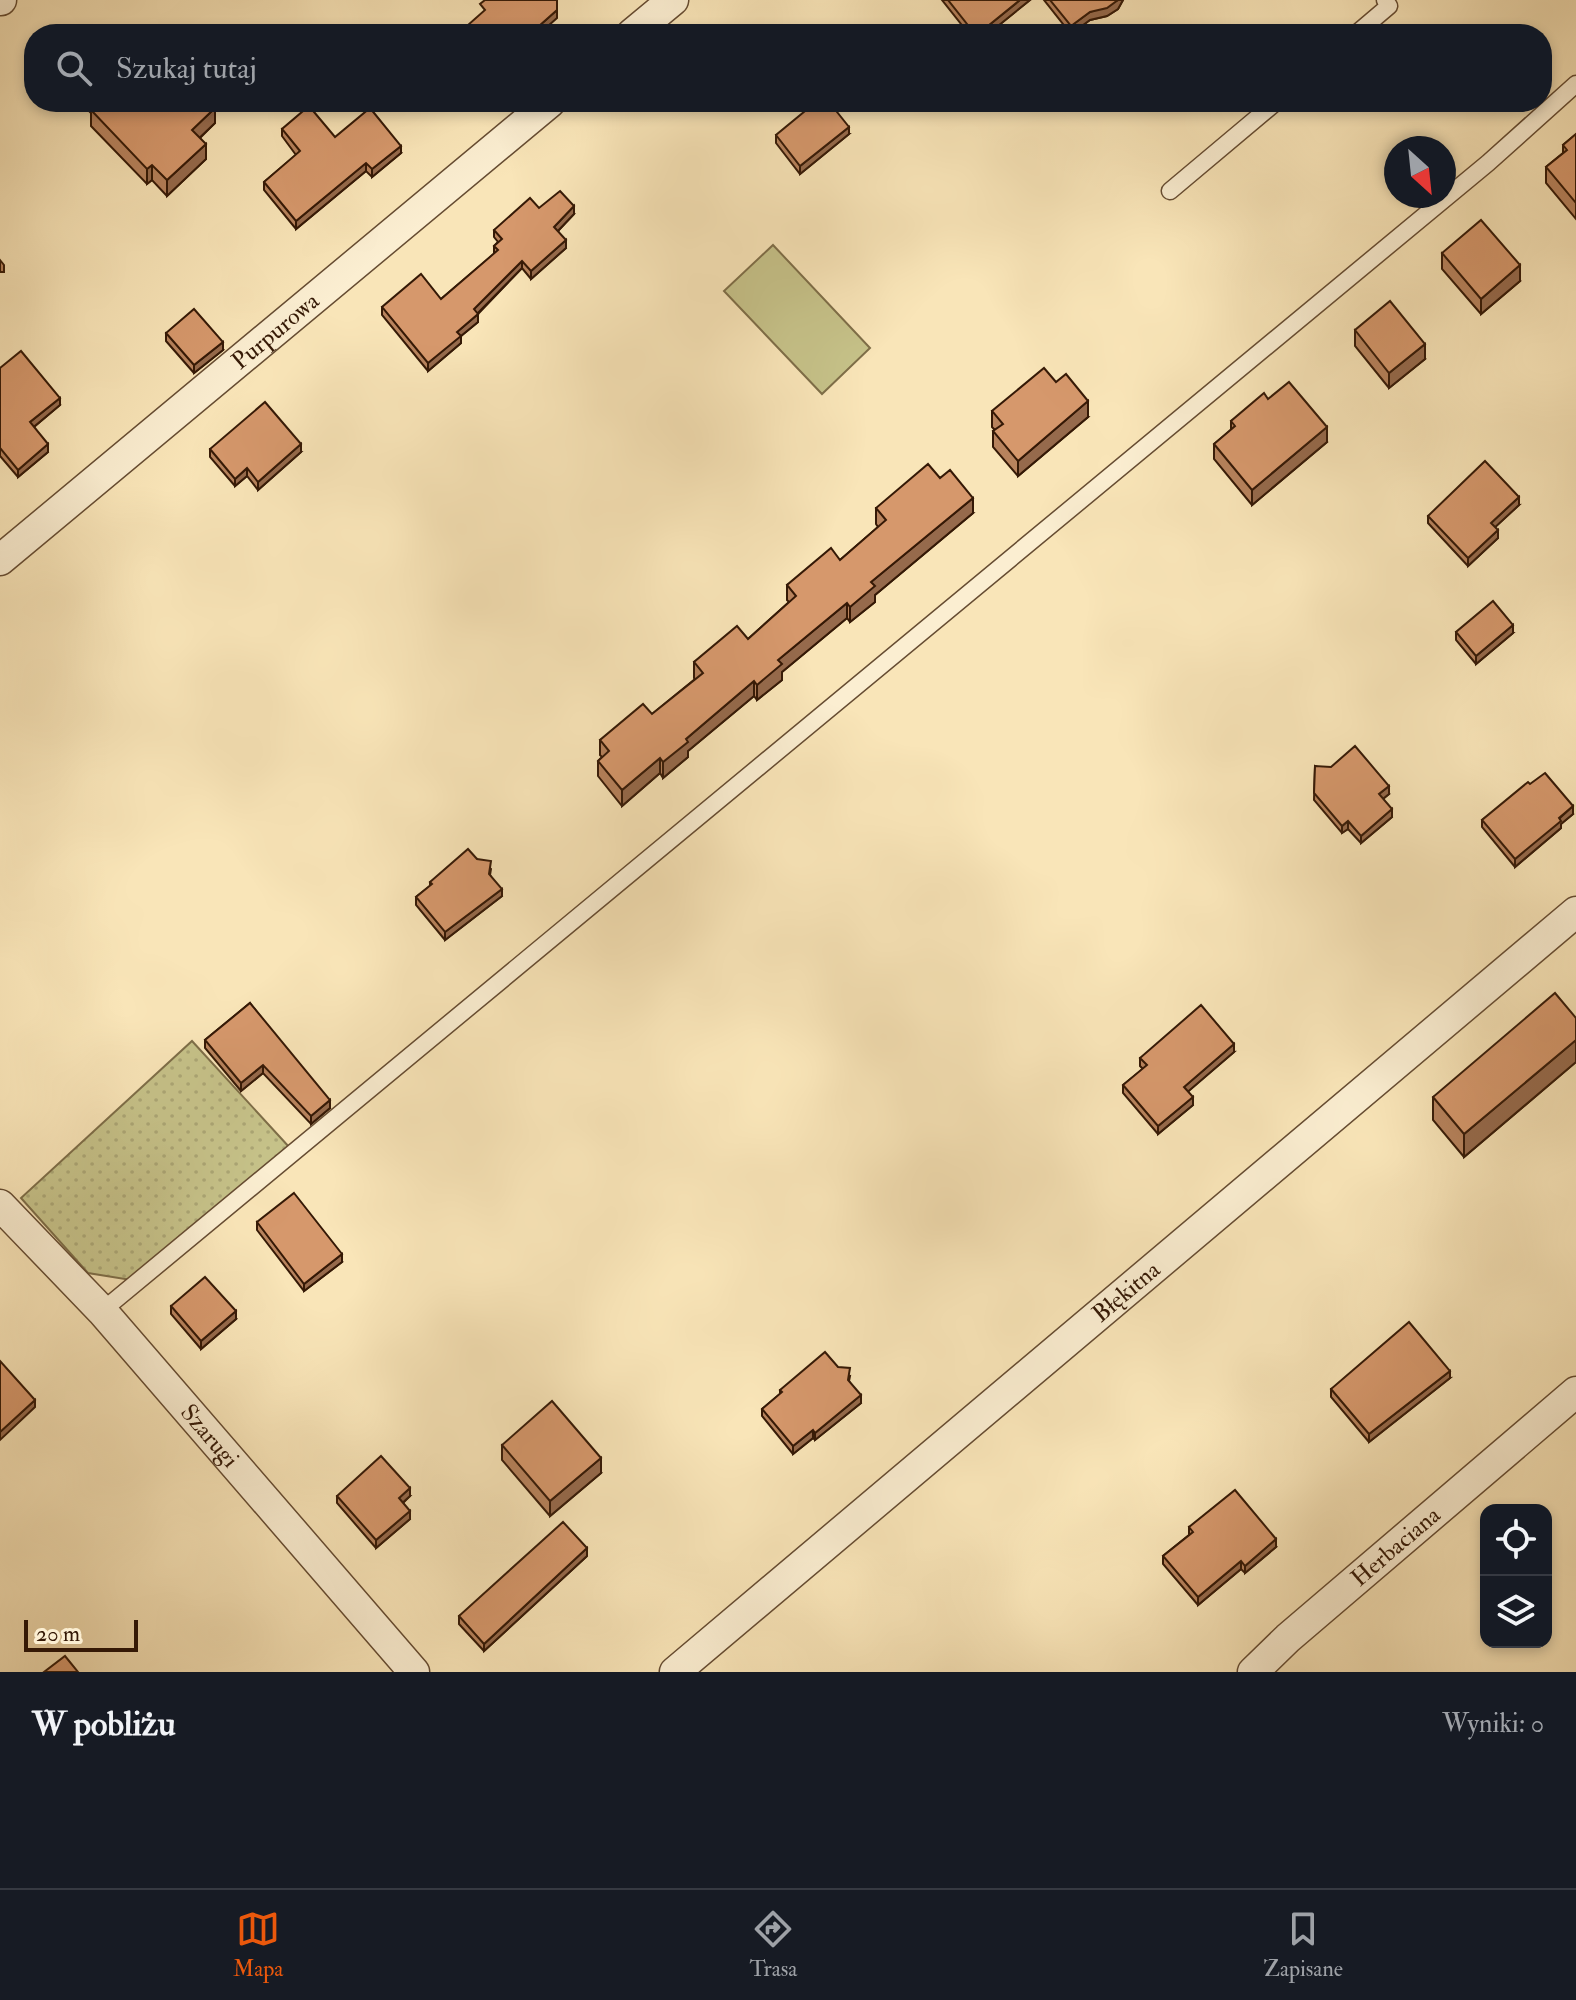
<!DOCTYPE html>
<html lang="pl">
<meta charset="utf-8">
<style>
body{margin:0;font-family:"IM FELL Double Pica",serif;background:#20242c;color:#f1f3f6}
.controls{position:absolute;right:24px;bottom:24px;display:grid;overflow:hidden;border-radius:16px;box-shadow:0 4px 12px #0003}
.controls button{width:72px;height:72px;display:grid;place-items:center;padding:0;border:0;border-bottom:2px solid #363941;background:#171b24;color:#f1f3f6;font:40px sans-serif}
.compass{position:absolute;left:1384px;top:136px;width:72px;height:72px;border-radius:50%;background:#171b24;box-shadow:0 4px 12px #0003;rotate:153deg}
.scale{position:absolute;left:24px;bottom:20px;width:114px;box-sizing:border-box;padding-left:8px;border:4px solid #351906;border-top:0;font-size:22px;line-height:28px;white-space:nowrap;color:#351906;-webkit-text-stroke:6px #fbeed1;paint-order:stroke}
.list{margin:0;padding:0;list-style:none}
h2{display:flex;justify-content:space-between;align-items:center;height:104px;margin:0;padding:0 32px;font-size:34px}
h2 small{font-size:26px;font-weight:400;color:#9ea1a6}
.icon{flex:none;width:44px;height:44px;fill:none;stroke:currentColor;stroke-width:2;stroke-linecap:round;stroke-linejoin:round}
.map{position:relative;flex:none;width:1576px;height:1672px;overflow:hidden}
.search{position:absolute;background:#171b24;box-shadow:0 4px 12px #0003;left:24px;right:24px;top:24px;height:88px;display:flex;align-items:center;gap:20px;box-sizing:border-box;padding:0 28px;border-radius:32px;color:#9ea1a6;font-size:30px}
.sheet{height:216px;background:#171b24}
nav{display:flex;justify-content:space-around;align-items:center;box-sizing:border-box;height:112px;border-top:2px solid #363941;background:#171b24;font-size:22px;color:#9ea1a6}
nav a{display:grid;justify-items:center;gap:4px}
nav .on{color:#ea580c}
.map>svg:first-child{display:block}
.grass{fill:#c6c289;stroke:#7e6e48;stroke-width:2}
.park{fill:url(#park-dots);stroke:#7e6e48;stroke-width:2}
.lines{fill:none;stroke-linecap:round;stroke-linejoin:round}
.lane-casing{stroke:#664c32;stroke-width:19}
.street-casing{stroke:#664c32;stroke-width:33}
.lane{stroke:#fbeed1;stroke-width:16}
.street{stroke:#fbeed1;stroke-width:30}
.wall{fill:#b8835d;stroke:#351906;stroke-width:2}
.shaded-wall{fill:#966a4c;stroke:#351906;stroke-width:2}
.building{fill:#d6986c;stroke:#351906;stroke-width:2}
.labels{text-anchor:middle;stroke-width:6;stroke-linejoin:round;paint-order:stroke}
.street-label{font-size:24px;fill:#351906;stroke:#fbeed1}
</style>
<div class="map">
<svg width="1576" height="1672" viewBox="0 0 1576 1672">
<defs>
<pattern id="park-dots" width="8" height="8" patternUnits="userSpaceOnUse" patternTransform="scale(2)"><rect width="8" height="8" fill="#c6c289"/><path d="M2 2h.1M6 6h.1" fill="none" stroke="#aba675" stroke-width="1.8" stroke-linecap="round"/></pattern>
</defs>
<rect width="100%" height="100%" fill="#f9e5b8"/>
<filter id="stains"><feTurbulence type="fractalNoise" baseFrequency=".0025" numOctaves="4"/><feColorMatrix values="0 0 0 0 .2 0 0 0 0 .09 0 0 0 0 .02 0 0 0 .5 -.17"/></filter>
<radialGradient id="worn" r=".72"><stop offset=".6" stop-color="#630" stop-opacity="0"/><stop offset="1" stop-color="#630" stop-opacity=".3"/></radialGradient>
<path class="grass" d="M773,245L870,348L822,394L724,291Z"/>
<path class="park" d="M192,1041L290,1148L131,1280L88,1273L21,1198Z"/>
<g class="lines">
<defs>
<g id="lane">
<path d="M1356,34L1389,6L1385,0"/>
<path d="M1170,191L1276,102"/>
<path d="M102,1311L1488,163L1576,84"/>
</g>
<g id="street">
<path d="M0,0H1"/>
<path d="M632,34L673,0"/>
<path id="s1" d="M0,560L550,102"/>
<path id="s2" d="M0,1205L102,1311L414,1672"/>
<path id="s3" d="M675,1672L1576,912"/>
<path id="s4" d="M1253,1672L1288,1638L1576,1392"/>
</g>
</defs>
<use href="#lane" class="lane-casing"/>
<use href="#street" class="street-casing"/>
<use href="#lane" class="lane"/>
<use href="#street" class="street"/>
</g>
<g class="wall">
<path d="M942,0H1030L988,34H969Z"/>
<path d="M1044,0H1123L1118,9L1107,16L1090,20L1071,34Z"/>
<path d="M80,102H210L215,123L200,138L206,159L167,196L152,180L147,184L91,126V113Z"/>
<path d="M282,129L335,137L401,153L372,177L366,171L296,229L264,190V182L296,155L282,136Z"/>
<path d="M849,134L800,174L776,143V135Z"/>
<path d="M1576,134V219L1546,183V167L1563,153V145Z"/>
<path d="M539,208L574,214L558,231L566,248L531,279L522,268L478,314V322L461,336V343L428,371L382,315V307L441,299L494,254V246L498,242L494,237V230Z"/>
<path d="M1442,253L1520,281L1481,314L1442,269Z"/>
<path d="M0,260L4,265V272H0Z"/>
<path d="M1355,330L1425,359L1389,388L1355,346Z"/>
<path d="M166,333L223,350L194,373L166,341Z"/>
<path d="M0,368L60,405L34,427L48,452L18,477L0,456Z"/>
<path d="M1268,399L1327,442L1252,505L1214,459V444L1231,430V421Z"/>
<path d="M992,411L1088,417L1018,476L993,447V431L995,430L992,427Z"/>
<path d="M210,449L301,452L258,490L247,476L235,486L210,457Z"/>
<path d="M1519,505L1495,527L1498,538L1468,566L1428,523V516Z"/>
<path d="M876,508L973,513L875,595V602L850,622L847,618L782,672V680L757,700L754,696L688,751V757L663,778L660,773L622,806L598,776V761L602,757L600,755V740L652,714L695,679L694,678V662L748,639L789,602L787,600V585L840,560L878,527L876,524Z"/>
<path d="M1456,632L1513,633L1476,664L1456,640Z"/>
<path d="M1315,766L1389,794L1383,799L1392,817L1361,843L1348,829L1342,833L1314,800Z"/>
<path d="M1530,784L1573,814L1561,824V828L1515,867L1482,827V820Z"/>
<path d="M477,859L491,869L490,875L502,896L445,940L416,905V897L430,886V882Z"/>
<path d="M250,1003L330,1108L311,1124L263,1073L241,1091L205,1048V1040Z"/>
<path d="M1576,1018V1062L1464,1157L1433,1120V1097Z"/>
<path d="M1234,1052L1188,1091L1193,1105L1158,1134L1123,1093V1085L1143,1069L1140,1066V1058Z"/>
<path d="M257,1222L342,1262L304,1291L257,1230Z"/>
<path d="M171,1306L236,1319L201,1349L171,1314Z"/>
<path d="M850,1376L849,1381L861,1403L815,1440L813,1438L793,1454L762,1416V1409L780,1394V1390Z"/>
<path d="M1450,1378L1369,1442L1331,1397V1389Z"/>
<path d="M502,1445L601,1473L550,1516L502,1460Z"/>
<path d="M337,1496H410L403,1503L410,1519L376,1548L337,1503Z"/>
<path d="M1189,1527L1276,1547L1245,1573L1241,1569L1198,1605L1163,1564V1556L1189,1535Z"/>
<path d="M587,1556L484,1651L459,1624V1616Z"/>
</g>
<g class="shaded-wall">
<path d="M1020,0H1030L988,34H978Z"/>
<path d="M1118,0H1123L1118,9L1107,16L1090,20L1071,34V26L1090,12Z"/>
<path d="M557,10V18L539,34H530Z"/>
<path d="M215,108V123L192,145V130Z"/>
<path d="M849,127V134L800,174V166Z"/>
<path d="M206,144V159L167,196V180Z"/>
<path d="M401,146V153L372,177V169Z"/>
<path d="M366,163V171L296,229V221Z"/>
<path d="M152,165V180L147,184V169Z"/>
<path d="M574,206V214L554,235V227Z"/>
<path d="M566,240V248L531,279V271Z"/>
<path d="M522,261V268L474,317V309Z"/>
<path d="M1520,265V281L1481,314V299Z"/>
<path d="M478,314V322L461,336V343L428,371V363L457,332Z"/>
<path d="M223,342V350L194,373V365Z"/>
<path d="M1425,344V359L1389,388V373Z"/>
<path d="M60,398V405L30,430V422Z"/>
<path d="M1088,401V417L1018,476V461Z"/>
<path d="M1327,427V442L1252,505V490Z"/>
<path d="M48,444V452L18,477V470Z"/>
<path d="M301,444V452L258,490V482Z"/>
<path d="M247,468V476L235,486V479Z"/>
<path d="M1519,497V505L1491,531V523Z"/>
<path d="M973,498V513L875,595V602L850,622V607L871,582Z"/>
<path d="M1498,530V538L1468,566V558Z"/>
<path d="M847,603V618L782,672V680L757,700V685L778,660Z"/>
<path d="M1513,625V633L1476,664V656Z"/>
<path d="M754,681V696L688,751V757L663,778V762L686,739Z"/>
<path d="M660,758V773L622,806V790Z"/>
<path d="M1389,786V794L1379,802V794Z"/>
<path d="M1573,806V814L1561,824V828L1515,867V859Z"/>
<path d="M1392,809V817L1361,843V836Z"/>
<path d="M1348,821V829L1342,833V826Z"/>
<path d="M502,889V896L445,940V932Z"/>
<path d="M1576,1040V1062L1464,1157V1134Z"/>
<path d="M1234,1044V1052L1184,1095V1087Z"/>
<path d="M263,1065V1073L241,1091V1083Z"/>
<path d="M1193,1097V1105L1158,1134V1126Z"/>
<path d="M330,1100V1108L311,1124V1116Z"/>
<path d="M342,1254V1262L304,1291V1284Z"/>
<path d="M236,1311V1319L201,1349V1341Z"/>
<path d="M1450,1371V1378L1369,1442V1434Z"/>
<path d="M861,1395V1403L815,1440V1433Z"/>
<path d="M35,1400V1407L0,1440V1432Z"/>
<path d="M813,1430V1438L793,1454V1446Z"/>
<path d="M601,1458V1473L550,1516V1501Z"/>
<path d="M410,1488V1496L399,1506V1498Z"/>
<path d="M410,1511V1519L376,1548V1540Z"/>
<path d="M1276,1539V1547L1245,1573V1566Z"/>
<path d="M587,1548V1556L484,1651V1644Z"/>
<path d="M1241,1561V1569L1198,1605V1597Z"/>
</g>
<g class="building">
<path d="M485,0H557V10L530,34H460L459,33L485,10L480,4Z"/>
<path d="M948,0H1020L978,34H975Z"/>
<path d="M1050,0H1118L1107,8L1090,12L1071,26Z"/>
<path d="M95,102H210L215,108L192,130L206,144L167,180L152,165L147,169L91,110L97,104Z"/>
<path d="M816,102H829L849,127L800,166L776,135Z"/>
<path d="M309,106L335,137L370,108L401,146L372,169L366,163L296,221L264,182L300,151L282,129Z"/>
<path d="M1576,134V203L1546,167L1567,150L1563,145Z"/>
<path d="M560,191L574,206L554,227L566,240L531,271L522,261L474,309L478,314L457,332L461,336L428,363L382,307L421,274L441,299L498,250L494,246L502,239L494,230L530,198L539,208Z"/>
<path d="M1481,220L1520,265L1481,299L1442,253Z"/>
<path d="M1390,301L1425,344L1389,373L1355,330Z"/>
<path d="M194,309L223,342L194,365L166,333Z"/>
<path d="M21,351L60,398L30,422L48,444L18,470L0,448V368Z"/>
<path d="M1044,368L1056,382L1066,374L1088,401L1018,461L993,431L1003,424L992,411Z"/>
<path d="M1289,382L1327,427L1252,490L1214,444L1235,426L1231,421L1264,393L1268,399Z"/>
<path d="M265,402L301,444L258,482L247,468L235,479L210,449Z"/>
<path d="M1485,461L1519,497L1491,523L1498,530L1468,558L1428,516Z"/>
<path d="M928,464L940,478L950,470L973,498L871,582L875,586L850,607L847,603L778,660L782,664L757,685L754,681L686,739L688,742L663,762L660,758L622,790L598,761L609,751L600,740L643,704L652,714L703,673L694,662L737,626L748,639L796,596L787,585L831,548L840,560L886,520L876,508Z"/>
<path d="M1493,601L1513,625L1476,656L1456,632Z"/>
<path d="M1355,746L1389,786L1379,794L1392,809L1361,836L1348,821L1342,826L1314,793L1315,766L1331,767Z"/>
<path d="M1545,773L1573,806L1559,818L1561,821L1515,859L1482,820L1528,782L1530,784Z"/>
<path d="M468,849L477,859L491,861L489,874L502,889L445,932L416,897L432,884L430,882Z"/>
<path d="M1555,993L1576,1018V1040L1464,1134L1433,1097Z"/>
<path d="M250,1003L330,1100L311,1116L263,1065L241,1083L205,1040Z"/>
<path d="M1201,1005L1234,1044L1184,1087L1193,1097L1158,1126L1123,1085L1147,1065L1140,1058Z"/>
<path d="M294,1193L342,1254L304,1284L257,1222Z"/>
<path d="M205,1277L236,1311L201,1341L171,1306Z"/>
<path d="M1409,1322L1450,1371L1369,1434L1331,1389Z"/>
<path d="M825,1352L838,1367L850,1368L848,1380L861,1395L815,1433L813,1430L793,1446L762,1409L782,1392L780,1390Z"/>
<path d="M0,1361L35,1400L0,1432Z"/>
<path d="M552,1401L601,1458L550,1501L502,1445Z"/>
<path d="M381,1456L410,1488L399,1498L410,1511L376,1540L337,1496Z"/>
<path d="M1235,1490L1276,1539L1245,1566L1241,1561L1198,1597L1163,1556L1193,1532L1189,1527Z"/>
<path d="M563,1522L587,1548L484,1644L459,1616Z"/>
<path d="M65,1656L78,1672H44Z"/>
</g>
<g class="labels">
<g class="street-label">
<text dy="8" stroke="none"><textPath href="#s1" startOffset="358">Purpurowa</textPath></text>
<text dy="8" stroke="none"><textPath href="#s3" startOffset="590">Błękitna</textPath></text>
<text dy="8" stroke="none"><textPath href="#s2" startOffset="312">Szarugi</textPath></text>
<text dy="8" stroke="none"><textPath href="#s4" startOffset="190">Herbaciana</textPath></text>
</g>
</g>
<rect width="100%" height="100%" filter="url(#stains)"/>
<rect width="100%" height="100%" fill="url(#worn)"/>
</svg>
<div class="controls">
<button><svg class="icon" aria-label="locate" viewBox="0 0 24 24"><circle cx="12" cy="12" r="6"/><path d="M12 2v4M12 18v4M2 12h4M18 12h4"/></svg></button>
<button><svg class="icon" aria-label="layers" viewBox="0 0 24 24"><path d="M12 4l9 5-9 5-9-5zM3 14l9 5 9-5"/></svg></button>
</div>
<svg class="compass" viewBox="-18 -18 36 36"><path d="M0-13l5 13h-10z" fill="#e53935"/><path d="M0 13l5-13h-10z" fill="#9ea1a6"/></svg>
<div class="scale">20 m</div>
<div class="search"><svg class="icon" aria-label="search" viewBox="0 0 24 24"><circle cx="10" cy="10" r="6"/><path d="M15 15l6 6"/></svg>Szukaj tutaj</div>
</div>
<section class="sheet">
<h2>W pobliżu<small>Wyniki: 0</small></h2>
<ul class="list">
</ul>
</section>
<nav>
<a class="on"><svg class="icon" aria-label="map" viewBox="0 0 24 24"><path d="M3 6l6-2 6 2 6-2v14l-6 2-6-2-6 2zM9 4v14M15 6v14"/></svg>Mapa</a>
<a><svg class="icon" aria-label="directions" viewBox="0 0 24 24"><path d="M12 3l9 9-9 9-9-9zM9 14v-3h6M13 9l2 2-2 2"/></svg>Trasa</a>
<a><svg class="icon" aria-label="saved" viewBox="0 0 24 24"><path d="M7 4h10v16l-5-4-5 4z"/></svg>Zapisane</a>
</nav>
